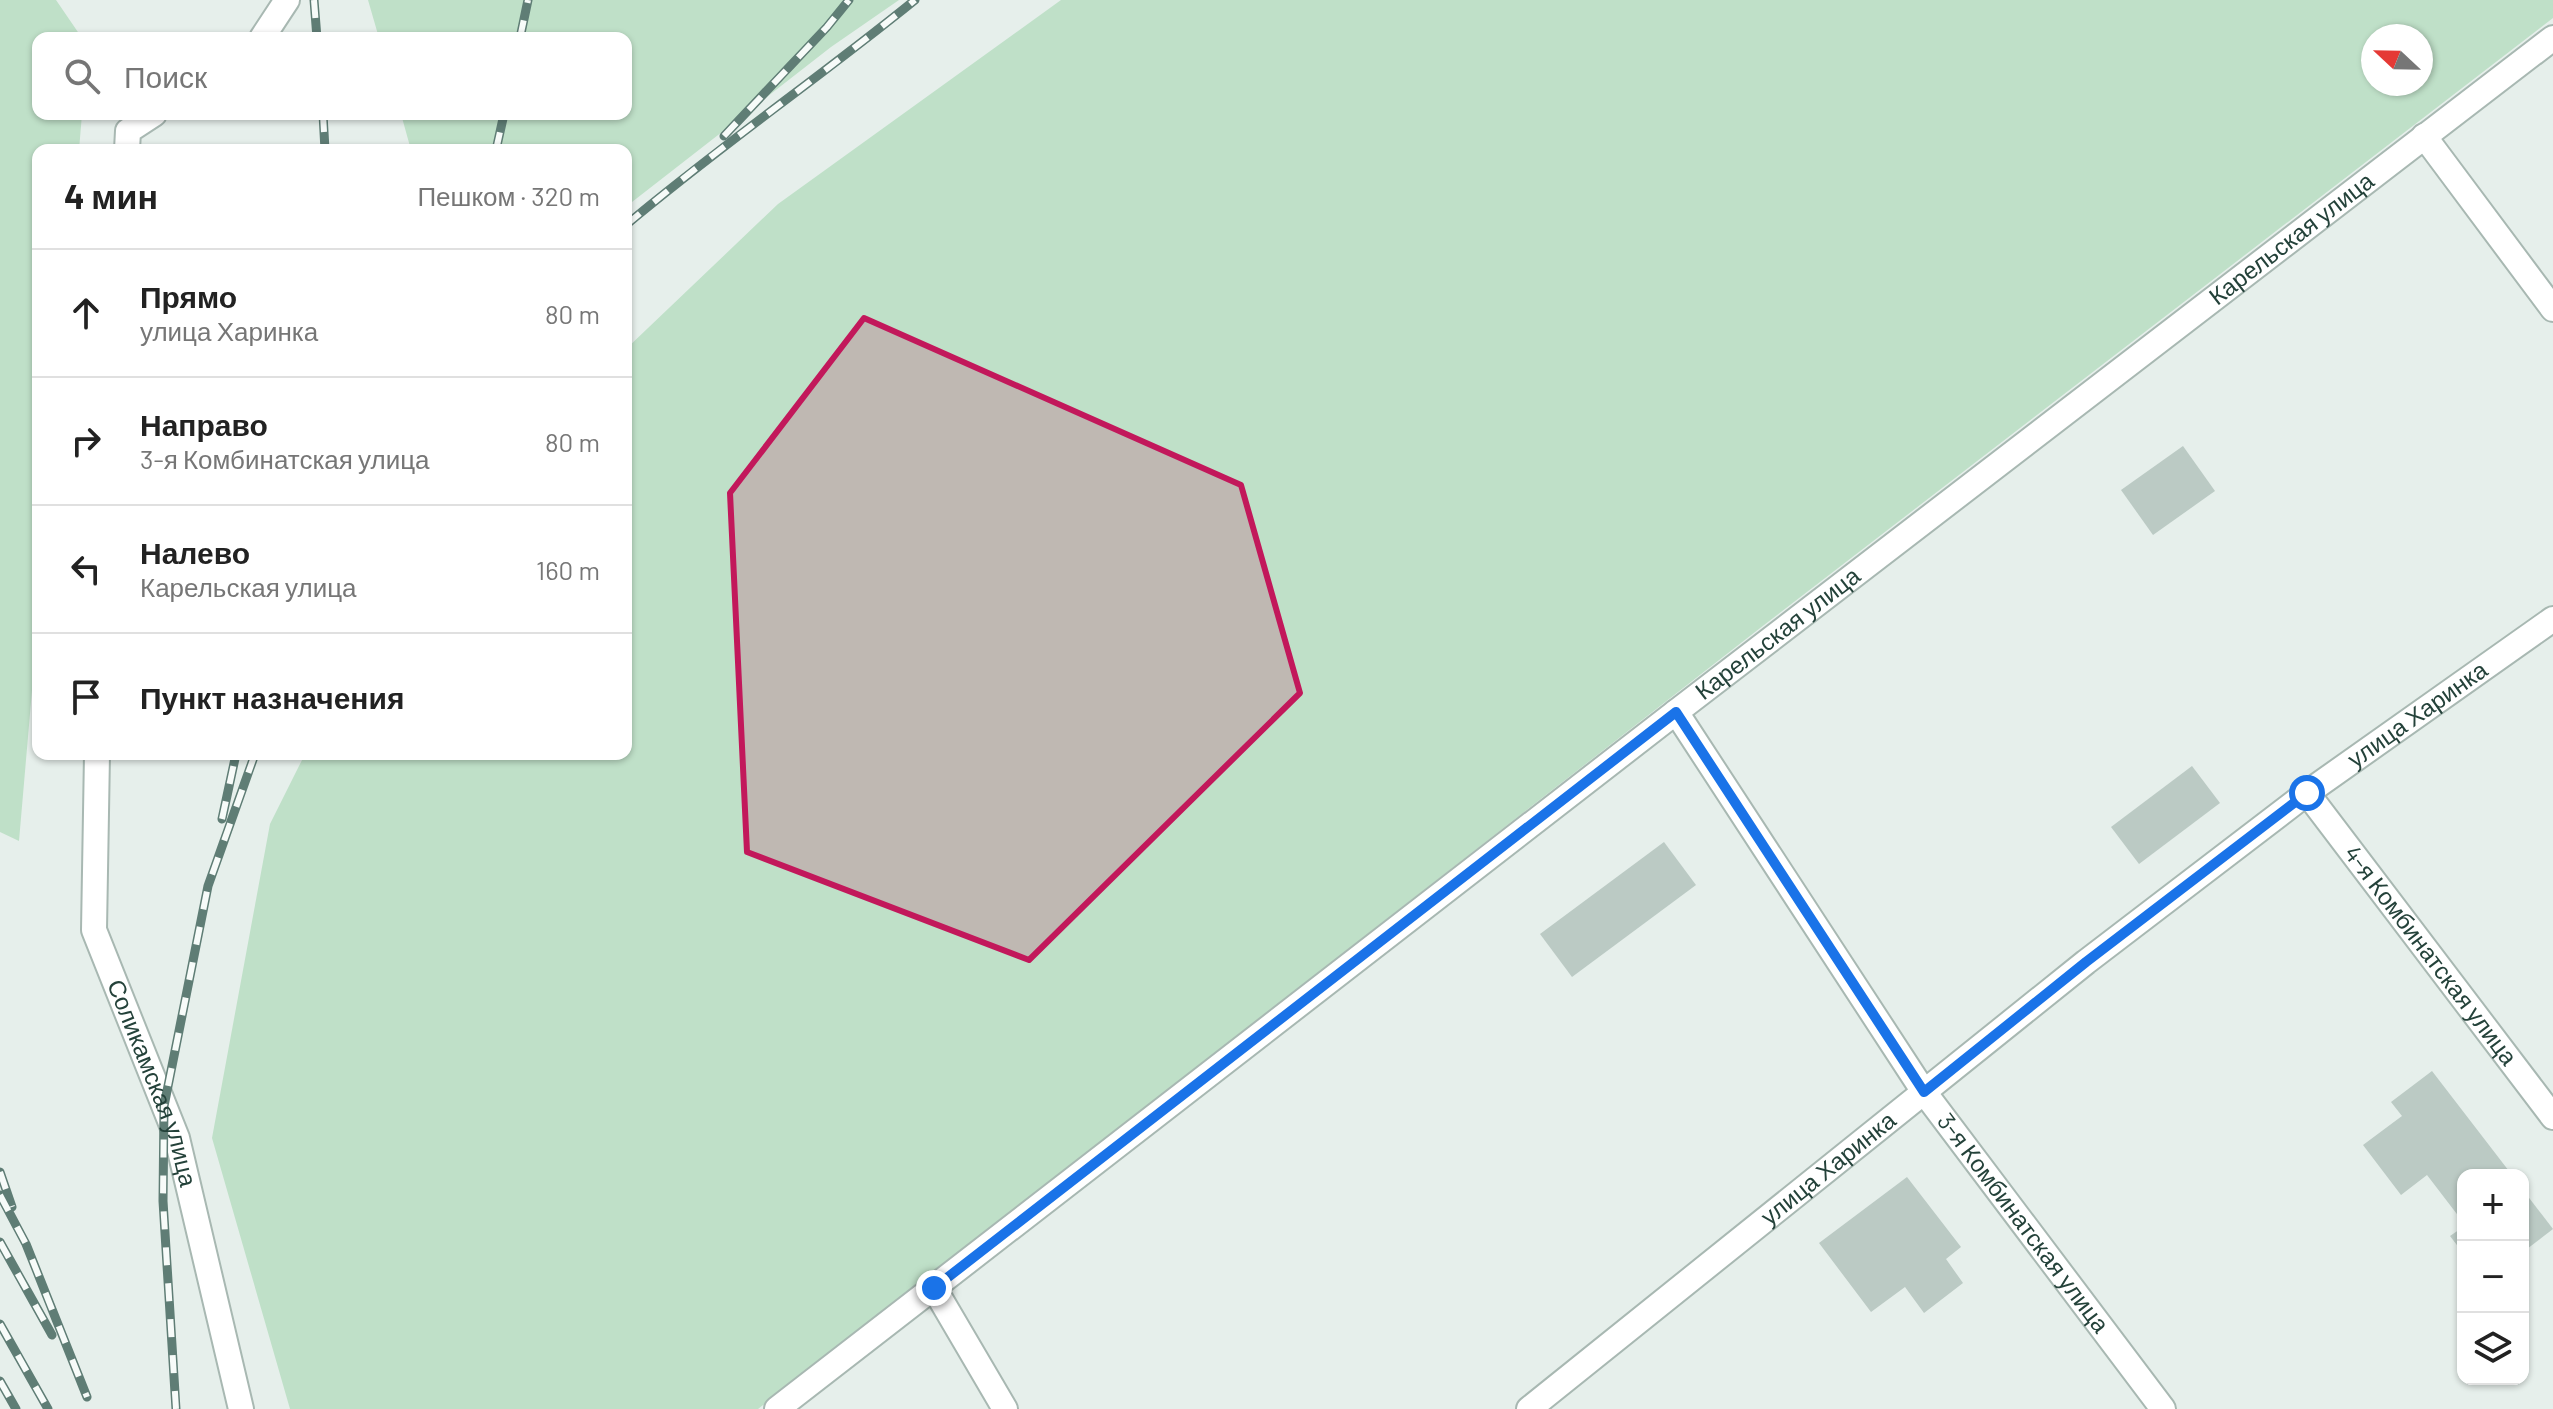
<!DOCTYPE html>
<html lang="ru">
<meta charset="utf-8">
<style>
body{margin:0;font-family:Barlow,sans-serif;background:#f2f2f2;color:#222}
.controls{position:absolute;right:24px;bottom:24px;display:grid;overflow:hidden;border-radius:16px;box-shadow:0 2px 6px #0004}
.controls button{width:72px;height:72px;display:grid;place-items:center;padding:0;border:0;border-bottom:2px solid #e0e0e0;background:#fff;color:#222;font:40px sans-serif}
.compass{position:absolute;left:2361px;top:24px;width:72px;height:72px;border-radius:50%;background:#fff;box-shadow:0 2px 6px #0004;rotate:292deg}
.stop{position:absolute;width:24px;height:24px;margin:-18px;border:6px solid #1a73e8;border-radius:50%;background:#fff}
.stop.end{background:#1a73e8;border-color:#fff;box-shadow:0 2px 8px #0008}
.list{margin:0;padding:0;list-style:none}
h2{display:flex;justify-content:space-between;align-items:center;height:104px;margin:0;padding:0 32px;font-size:34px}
h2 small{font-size:26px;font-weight:400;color:#767676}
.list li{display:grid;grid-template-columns:52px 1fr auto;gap:24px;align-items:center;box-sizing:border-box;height:128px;padding:0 32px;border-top:2px solid #e0e0e0}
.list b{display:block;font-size:30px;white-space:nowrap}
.list p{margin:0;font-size:26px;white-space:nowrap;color:#767676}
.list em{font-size:26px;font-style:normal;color:#767676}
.icon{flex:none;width:44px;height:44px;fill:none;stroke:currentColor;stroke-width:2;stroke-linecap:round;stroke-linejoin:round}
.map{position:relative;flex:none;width:2553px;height:1409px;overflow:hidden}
.search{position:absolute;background:#fff;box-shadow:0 2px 6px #0004;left:32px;top:32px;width:600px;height:88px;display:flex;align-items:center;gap:20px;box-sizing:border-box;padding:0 28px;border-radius:16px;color:#767676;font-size:30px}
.panel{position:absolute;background:#fff;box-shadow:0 2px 6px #0004;left:32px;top:144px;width:600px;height:616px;border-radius:16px}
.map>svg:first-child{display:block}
.green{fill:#bfe0c8;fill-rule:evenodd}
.building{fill:#bbcac4}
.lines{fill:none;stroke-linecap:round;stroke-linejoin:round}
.minor-casing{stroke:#a8b8b2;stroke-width:28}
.minor{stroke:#fff;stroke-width:24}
.rail-casing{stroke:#5f7d75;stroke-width:9}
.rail{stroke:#f7fbf9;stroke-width:6;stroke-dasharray:18;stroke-linecap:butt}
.route{stroke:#1a73e8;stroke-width:10}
.marked{fill:#c2185b;fill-opacity:0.2;stroke:#c2185b;stroke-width:6;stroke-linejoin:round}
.labels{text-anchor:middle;stroke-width:6;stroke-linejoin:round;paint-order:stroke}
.street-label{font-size:24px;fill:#24423a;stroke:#f7fbf9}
</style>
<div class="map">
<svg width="2553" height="1409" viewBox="0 0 2553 1409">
<rect width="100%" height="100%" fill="#e6efeb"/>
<g class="green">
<path d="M0,0H56L82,38H38V114H82L79,150H38V621L19,841L0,832Z"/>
<path d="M368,0H899L831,47L632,202L626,201V150H411L401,114H626V38H379Z"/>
<path d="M1061,0H2553V18L1764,625L758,1409H290L212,1138L270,824L305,754H626V349L778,204ZM2373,36H2421V84H2373Z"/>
</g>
<g class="building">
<path d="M2183,446L2215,491L2153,535L2121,490Z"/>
<path d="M2192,766L2220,803L2139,864L2111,827Z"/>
<path d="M1664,842L1696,885L1572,977L1540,934Z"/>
<path d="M2432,1071L2512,1175H2463V1222L2427,1175L2401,1195L2363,1145L2402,1116L2391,1102Z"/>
<path d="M1907,1177L1961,1247L1946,1259L1963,1283L1924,1313L1905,1287L1871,1312L1819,1243Z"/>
<path d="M2523,1190L2553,1229L2523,1252Z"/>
<path d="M2463,1227V1253L2450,1236Z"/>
</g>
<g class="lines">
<defs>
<g id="minor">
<path d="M262,38L287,0"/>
<path d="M2424,136L2553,309"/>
<path d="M127,150L128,131L154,114"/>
<path id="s1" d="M1676,712L1924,1092L2163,1409"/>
<path id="s2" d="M97,754L94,930L177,1138L241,1409"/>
<path id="s3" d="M2307,793L2553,1117"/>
<path d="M934,1288L1005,1409"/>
<path id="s4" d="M777,1409L1676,712L2553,38"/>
<path id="s5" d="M1529,1409L2086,962L2307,793L2553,619"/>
</g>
</defs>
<use href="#minor" class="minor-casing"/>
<use href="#minor" class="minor"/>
<defs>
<g id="rail">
<path d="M314,0L317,38"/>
<path d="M520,38L528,0"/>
<path d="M323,114L325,150"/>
<path d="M724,136L827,27L849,0"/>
<path d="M496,150L504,114"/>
<path d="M626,225C720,146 820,77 915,0"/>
<path d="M222,819L236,754"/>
<path d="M0,1172L12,1207"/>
<path d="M0,1195L26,1244L87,1397"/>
<path d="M0,1242L52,1335"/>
<path d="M0,1324L48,1409"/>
<path d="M0,1381L16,1409"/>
<path d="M176,1409L163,1201L164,1106L208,886L255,754"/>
</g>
</defs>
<use href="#rail" class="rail-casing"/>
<use href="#rail" class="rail"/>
</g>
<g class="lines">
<path class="route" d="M934,1288L1676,712L1924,1092L2086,962L2307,793"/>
</g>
<path class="marked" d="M864,318L1241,485L1300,693L1029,960L747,852L730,493Z"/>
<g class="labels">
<g class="street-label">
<text dy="8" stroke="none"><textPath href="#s4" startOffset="1914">Карельская улица</textPath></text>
<text dy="8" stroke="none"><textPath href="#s4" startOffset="1266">Карельская улица</textPath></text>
<text dy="8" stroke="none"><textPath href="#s5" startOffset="1128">улица Харинка</textPath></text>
<text dy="8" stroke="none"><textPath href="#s3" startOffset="204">4-я Комбинатская улица</textPath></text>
<text dy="8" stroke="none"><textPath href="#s2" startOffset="340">Соликамская улица</textPath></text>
<text dy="8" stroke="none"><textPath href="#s5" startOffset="384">улица Харинка</textPath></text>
<text dy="8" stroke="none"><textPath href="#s1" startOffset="618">3-я Комбинатская улица</textPath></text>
</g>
</g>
</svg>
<div class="controls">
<button>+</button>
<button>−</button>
<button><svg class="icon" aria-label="layers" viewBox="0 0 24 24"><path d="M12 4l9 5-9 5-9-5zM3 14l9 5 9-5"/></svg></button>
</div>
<svg class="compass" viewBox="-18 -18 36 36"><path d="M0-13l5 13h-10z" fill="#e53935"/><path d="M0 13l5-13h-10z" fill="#767676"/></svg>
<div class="stop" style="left:2307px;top:793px"></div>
<div class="stop end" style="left:934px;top:1288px"></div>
<div class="search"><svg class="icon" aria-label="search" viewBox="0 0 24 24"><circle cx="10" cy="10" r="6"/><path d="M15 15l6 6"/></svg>Поиск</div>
<section class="panel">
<h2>4 мин<small>Пешком · 320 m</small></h2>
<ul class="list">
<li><svg class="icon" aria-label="ahead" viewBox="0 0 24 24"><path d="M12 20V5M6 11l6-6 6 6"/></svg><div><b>Прямо</b><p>улица Харинка</p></div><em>80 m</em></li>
<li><svg class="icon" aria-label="right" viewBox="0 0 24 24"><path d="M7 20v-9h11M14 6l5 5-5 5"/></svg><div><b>Направо</b><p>3-я Комбинатская улица</p></div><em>80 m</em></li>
<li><svg class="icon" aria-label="left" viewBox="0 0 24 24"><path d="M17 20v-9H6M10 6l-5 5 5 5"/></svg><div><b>Налево</b><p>Карельская улица</p></div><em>160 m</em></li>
<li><svg class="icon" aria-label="arrive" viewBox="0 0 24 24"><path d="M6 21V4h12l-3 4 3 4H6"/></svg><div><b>Пункт назначения</b></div></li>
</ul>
</section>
</div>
